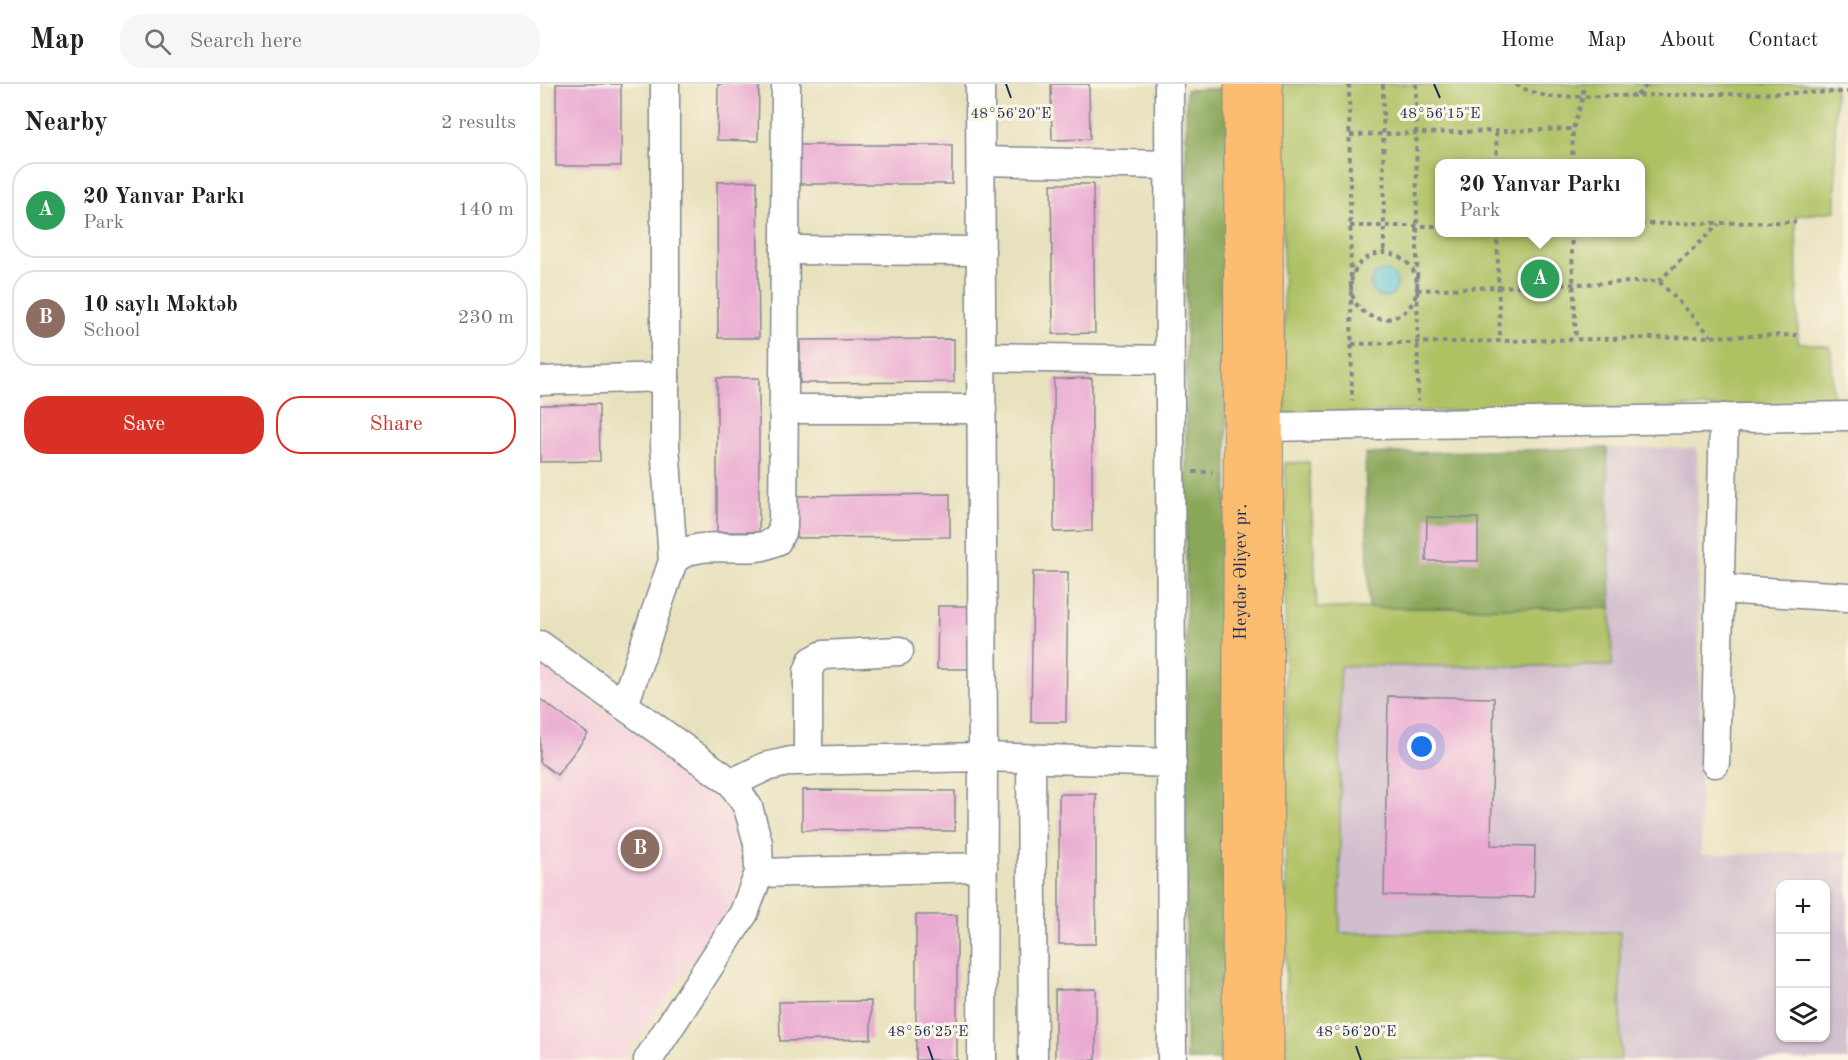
<!DOCTYPE html>
<meta charset="utf-8">
<style>
body{margin:0;font-family:"Old Standard TT",serif;background:#f6f6f6;color:#202124}
.controls{position:absolute;right:18px;bottom:18px;display:grid;overflow:hidden;border-radius:12px;box-shadow:0 2px 4px #0004}
.controls button{width:54px;height:54px;display:grid;place-items:center;padding:0;border:0;border-bottom:2px solid #e0e0e0;background:#fff;color:#202124;font:30px sans-serif}
.you{position:absolute;left:882px;top:663px;width:21px;height:21px;margin:-15px;border:4px solid #fff;border-radius:50%;background:#1a73e8;box-shadow:0 0 0 9px #1a73e833}
.badge{display:grid;place-items:center;width:39px;height:39px;border-radius:50%;background:#d93025;color:#fff;font-size:20px;font-weight:700}
.pin{position:absolute;translate:-50% -50%;border:3px solid #fff;box-shadow:0 2px 6px #0006}
.popup{position:absolute;left:895px;top:75px;width:210px;height:78px;box-sizing:border-box;display:grid;place-content:center;border-radius:12px;background:#fff;filter:drop-shadow(0 2px 4px #0005);font-size:20px;white-space:nowrap;color:#757577}
.popup b{font-size:22px;color:#202124}
.popup::after{content:'';position:absolute;left:50%;top:100%;margin-left:-12px;border:12px solid transparent;border-top-color:#fff}
.list{margin:0;padding:0;list-style:none}
h2{display:flex;justify-content:space-between;align-items:center;height:78px;margin:0;padding:0 24px;font-size:26px}
h2 small{font-size:20px;font-weight:400;color:#757577}
.list li{display:grid;grid-template-columns:39px 1fr auto;gap:18px;align-items:center;box-sizing:border-box;height:96px;margin:0 12px 12px;padding:0 12px;border:2px solid #e0e0e0;border-radius:24px}
.list b{display:block;font-size:22px;white-space:nowrap}
.list p{margin:0;font-size:20px;white-space:nowrap;color:#757577}
.list em{font-size:20px;font-style:normal;color:#757577}
.actions{display:flex;gap:12px;padding:18px 24px}
.actions a{flex:1;padding:14px 0;border:2px solid #d93025;border-radius:24px;text-align:center;font-size:21px;color:#d93025}
.actions .main{background:#d93025;color:#fff}
.icon{flex:none;width:33px;height:33px;fill:none;stroke:currentColor;stroke-width:2;stroke-linecap:round;stroke-linejoin:round}
.map{position:relative;flex:none;width:1308px;height:976px;overflow:hidden}
header{display:flex;align-items:center;gap:36px;box-sizing:border-box;height:84px;padding:0 30px;background:#fff;border-bottom:2px solid #e0e0e0}
header strong{font-size:28px}
nav{display:flex;gap:33px;margin-inline-start:auto;font-size:21px}
.search{width:420px;height:54px;background:#f6f6f6;display:flex;align-items:center;gap:15px;box-sizing:border-box;padding:0 21px;border-radius:24px;color:#757577;font-size:22px}
main{display:flex}
aside{flex:1;background:#fff}
.map>svg:first-child{display:block}
.built{fill:#f4cfdd}
.industrial{fill:#d0bdcd;fill-rule:evenodd}
.green{fill:#aec164;stroke:#647861;stroke-width:1.5;fill-rule:evenodd}
.forest{fill:#8aa75a;stroke:#526b5c;stroke-width:1.5}
.water{fill:#5ac6d2;stroke:#3a7a98;stroke-width:1.5}
.building{fill:#e9a8d2}
.lines{fill:none;stroke-linecap:round;stroke-linejoin:round}
.minor-casing{stroke:#82888e;stroke-width:31}
.major-casing{stroke:#82888e;stroke-width:35}
.path{stroke:#82888e;stroke-width:4;stroke-dasharray:4.5 4.5;stroke-linecap:butt}
.minor{stroke:#fff;stroke-width:28}
.major{stroke:#fcbd6f;stroke-width:33}
.ticks{fill:none;stroke:#1b2f5e;stroke-width:2}
.labels{text-anchor:middle;stroke-width:6;stroke-linejoin:round;paint-order:stroke}
.street-label{font-size:18px;fill:#1b2f5e;stroke:#fcf5e5}
.ticks-label{font-size:15px;text-anchor:middle;fill:#1b2f5e;stroke:#fcf5e5;stroke-width:6;stroke-linejoin:round;paint-order:stroke}
</style>
<header>
<strong>Map</strong>
<div class="search"><svg class="icon" aria-label="search" viewBox="0 0 24 24"><circle cx="10" cy="10" r="6"/><path d="M15 15l6 6"/></svg>Search here</div>
<nav><a>Home</a><a>Map</a><a>About</a><a>Contact</a></nav>
</header>
<main>
<aside>
<h2>Nearby<small>2 results</small></h2>
<ul class="list">
<li><span class="badge" style="background:#2e9e5b">A</span><div><b>20 Yanvar Parkı</b><p>Park</p></div><em>140 m</em></li>
<li><span class="badge" style="background:#8d6e63">B</span><div><b>10 saylı Məktəb</b><p>School</p></div><em>230 m</em></li>
</ul>
<div class="actions"><a class="main">Save</a><a>Share</a></div>
</aside>
<div class="map">
<svg width="1308" height="976" viewBox="0 0 1308 976">
<rect width="100%" height="100%" fill="#fcf5e5"/>
<filter id="ink" filterUnits="userSpaceOnUse"><feTurbulence type="fractalNoise" baseFrequency=".0167" numOctaves="2"/><feDisplacementMap in="SourceGraphic" scale="12" xChannelSelector="R" yChannelSelector="G"/><feConvolveMatrix kernelMatrix="1 2 1 2 8 2 1 2 1" color-interpolation-filters="sRGB"/></filter>
<filter id="wash" filterUnits="userSpaceOnUse"><feTurbulence type="fractalNoise" baseFrequency=".008" numOctaves="4" result="noise"/><feDisplacementMap in="SourceGraphic" scale="24" xChannelSelector="R" yChannelSelector="G"/><feGaussianBlur stdDeviation="1.35" result="paint"/><feColorMatrix in="noise" values="0 0 0 0 0 0 0 0 0 0 0 0 0 0 0 0 0 1.4 0 .05"/><feComposite in="paint" operator="in"/></filter>
<g filter="url(#wash)">
<rect width="100%" height="100%" fill="#e8e1bd"/>
<path class="built" d="M0,581L158,693L185,718L198,748L203,782L195,817L83,976H0Z"/>
<path class="industrial" d="M1067,364H1157L1161,771L1308,767V976H1081L1080,848L800,849V581L1072,582ZM1240,800H1286V954H1240Z"/>
<g class="green">
<path d="M741,0H1295L1296,127L1256,132L1258,258L1291,263L1294,321L745,329ZM900,80H1100V148H900Z"/>
<path d="M769,378L777,524H1071L1072,582H800V849L1080,848L1081,976H746L745,379Z"/>
</g>
<g class="forest">
<path d="M688,4L685,976H646V6Z"/>
<path d="M1067,364L1071,524H829L825,370Z"/>
</g>
<circle class="water" cx="844" cy="200" r="13"/>
<g id="blocks">
<g class="building">
<rect x="16" y="0" width="65" height="82"/>
<path d="M178,0H219L218,57L177,56Z"/>
<path d="M511,0H549L550,55L512,56Z"/>
<rect x="260" y="61" width="152" height="39"/>
<path d="M217,97L219,254H178L177,98Z"/>
<path d="M511,100H553L555,249L513,250Z"/>
<path d="M414,255V298L260,299V256Z"/>
<rect x="177" y="294" width="42" height="154"/>
<path d="M552,294V447L514,448V295Z"/>
<path d="M59,320L60,377L0,378V321Z"/>
<path d="M410,410V453L257,454V412Z"/>
<path d="M887,433L938,434V477H886Z"/>
<path d="M493,488H528L526,638H491Z"/>
<path d="M398,522H430L429,585H397Z"/>
<path d="M848,612L954,614L951,761L995,762L994,813L844,811Z"/>
<path d="M0,615L48,650L17,691L0,678Z"/>
<path d="M262,706L415,707V747L262,746Z"/>
<rect x="519" y="710" width="37" height="150"/>
<rect x="376" y="831" width="41" height="145"/>
<path d="M556,905V976H515V906Z"/>
<path d="M331,917V955L240,957L239,918Z"/>
</g>
</g>
</g>
<g filter="url(#ink)">
<use href="#blocks" fill-opacity="0" stroke="#82888e" stroke-width="1.5"/>
<g class="lines">
<defs>
<g id="minor">
<path d="M125,0V361L133,477"/>
<path d="M440,0L443,673L442,976"/>
<path d="M629,0L632,976"/>
<path d="M441,77L629,81"/>
<path d="M245,166L441,167"/>
<path d="M441,273L629,276"/>
<path d="M0,297L125,293"/>
<path d="M244,325H442"/>
<path d="M727,343L1308,332"/>
<path d="M1180,505L1308,513"/>
<path d="M0,561L192,699L208,723L218,759L219,789L204,829L108,976"/>
<path d="M84,621L133,477C155,454 195,468 223,462C228,461 232,458 237,457L243,444L246,0"/>
<path d="M491,675L493,976"/>
<path d="M268,677V588L272,577L283,571L359,567"/>
<path d="M1175,679L1184,334"/>
<path d="M192,699L225,683L252,677L443,673L632,679"/>
<path d="M219,789L443,783"/>
</g>
<g id="major">
<path d="M726,0L727,976"/>
<path id="s1" d="M699,976L701,0"/>
</g>
</defs>
<use href="#minor" class="minor-casing"/>
<use href="#major" class="major-casing"/>
<g class="path">
<path d="M809,0L812,317"/>
<path d="M843,0L844,168"/>
<path d="M876,0L878,317"/>
<path d="M976,0L981,4L1009,13L1308,8"/>
<path d="M1097,11L1108,0"/>
<path d="M956,48L957,80"/>
<path d="M810,51L1033,45"/>
<path d="M1032,80L1033,45L1043,12V0"/>
<path d="M1100,140L1256,138"/>
<path d="M810,142H900"/>
<path d="M957,148L960,257"/>
<path d="M1031,148L1036,255"/>
<circle cx="844" cy="202" r="33"/>
<path d="M1119,197L1179,140"/>
<path d="M877,206L1119,197L1171,252"/>
<path d="M812,260L1257,251"/>
<path d="M653,388H672"/>
</g>
<use href="#minor" class="minor"/>
<use href="#major" class="major"/>
</g>
</g>
<path class="ticks" d="M466,0L471,14M894,0L900,14M388,962L393,976M816,962L821,976"/>
<g class="labels">
<g class="street-label">
<text dy="6" stroke="none"><textPath href="#s1" startOffset="488">Heydər Əliyev pr.</textPath></text>
</g>
</g>
<g class="ticks-label">
<text x="471" y="34">48°56'20"E</text>
<text x="900" y="34">48°56'15"E</text>
<text x="388" y="952">48°56'25"E</text>
<text x="816" y="952">48°56'20"E</text>
</g>
</svg>
<div class="controls">
<button>+</button>
<button>−</button>
<button><svg class="icon" aria-label="layers" viewBox="0 0 24 24"><path d="M12 4l9 5-9 5-9-5zM3 14l9 5 9-5"/></svg></button>
</div>
<div class="you"></div>
<div class="pin badge" style="left:1000px;top:195px;background:#2e9e5b">A</div>
<div class="popup"><b>20 Yanvar Parkı</b>Park</div>
<div class="pin badge" style="left:100px;top:765px;background:#8d6e63">B</div>
</div>
</main>
